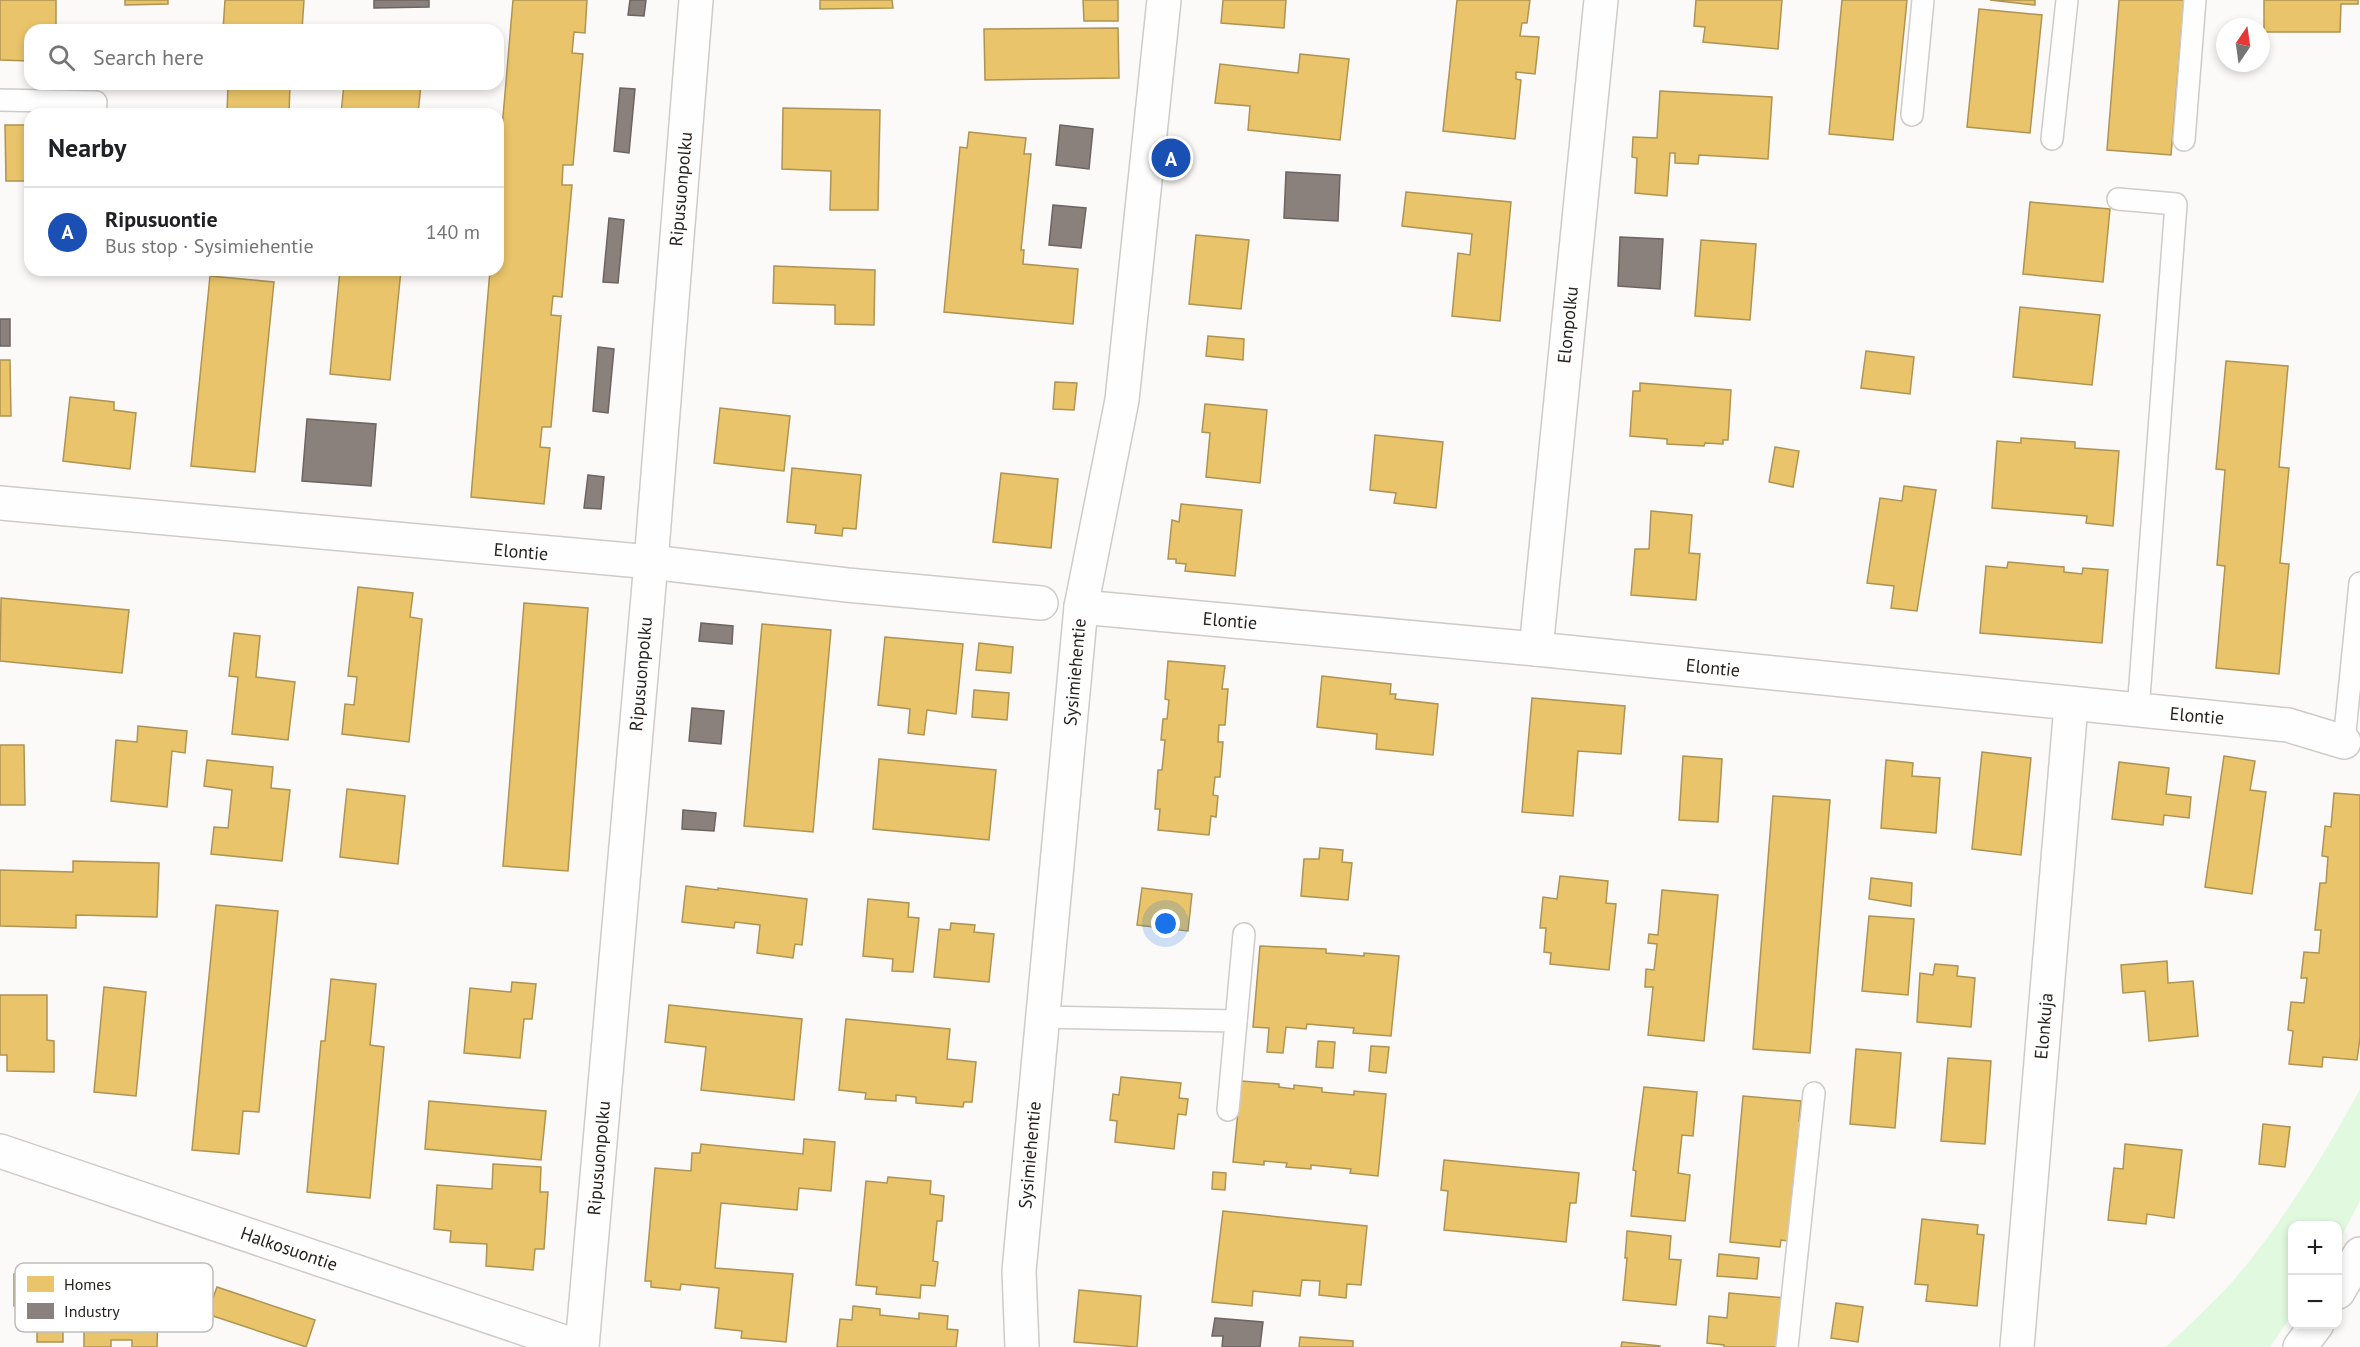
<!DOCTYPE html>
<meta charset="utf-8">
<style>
body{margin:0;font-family:"PT Sans",sans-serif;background:#f6f6f6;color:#202124}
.controls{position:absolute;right:18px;bottom:18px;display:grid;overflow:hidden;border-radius:12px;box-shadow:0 3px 9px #0003}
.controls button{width:54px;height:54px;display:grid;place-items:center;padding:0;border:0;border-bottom:2px solid #e0e0e0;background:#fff;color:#202124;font:30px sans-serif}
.compass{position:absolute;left:2216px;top:18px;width:54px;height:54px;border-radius:50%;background:#fff;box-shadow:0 3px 9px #0003;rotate:13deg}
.you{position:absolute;left:1166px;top:924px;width:21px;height:21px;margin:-15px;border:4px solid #fff;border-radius:50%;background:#1a73e8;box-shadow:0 0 0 9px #1a73e833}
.badge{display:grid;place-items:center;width:39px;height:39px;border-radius:50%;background:#111827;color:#fff;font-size:20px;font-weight:700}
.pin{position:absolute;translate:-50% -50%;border:3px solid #fff;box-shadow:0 2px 6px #0006}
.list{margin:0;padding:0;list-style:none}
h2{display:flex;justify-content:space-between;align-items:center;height:78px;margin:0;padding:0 24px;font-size:26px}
h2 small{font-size:20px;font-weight:400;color:#757577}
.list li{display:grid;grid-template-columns:39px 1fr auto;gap:18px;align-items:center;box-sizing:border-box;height:90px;padding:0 24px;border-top:2px solid #e0e0e0}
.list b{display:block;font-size:22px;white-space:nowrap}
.list p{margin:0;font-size:20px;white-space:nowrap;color:#757577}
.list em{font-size:20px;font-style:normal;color:#757577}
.icon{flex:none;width:33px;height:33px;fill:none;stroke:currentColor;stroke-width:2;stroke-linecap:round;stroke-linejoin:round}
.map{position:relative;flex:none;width:2360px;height:1347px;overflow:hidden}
.search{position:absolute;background:#fff;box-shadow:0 3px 9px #0003;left:24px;top:24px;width:480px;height:66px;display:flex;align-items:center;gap:15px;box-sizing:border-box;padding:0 21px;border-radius:18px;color:#757577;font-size:22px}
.panel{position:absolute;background:#fff;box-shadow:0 3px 9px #0003;left:24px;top:108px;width:480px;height:168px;border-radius:18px}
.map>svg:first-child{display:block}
.green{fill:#e1f9df}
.homes{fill:#e9c46a;stroke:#af9353;stroke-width:1.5}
.industry{fill:#8a817c;stroke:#6c6460;stroke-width:1.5}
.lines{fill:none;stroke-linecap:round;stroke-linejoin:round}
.service-casing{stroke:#cecbc8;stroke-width:24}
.minor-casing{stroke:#cecbc8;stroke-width:36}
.tertiary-casing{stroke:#cecbc8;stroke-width:36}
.motorway-casing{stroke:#cecbc8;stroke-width:36}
.service{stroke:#fffefe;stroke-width:21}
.minor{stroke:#fffefe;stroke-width:33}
.tertiary{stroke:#fffefe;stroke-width:33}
.motorway{stroke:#fffefe;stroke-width:33}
.labels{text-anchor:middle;stroke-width:6;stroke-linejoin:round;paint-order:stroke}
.street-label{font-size:18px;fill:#27211e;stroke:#fff}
.key{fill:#fff;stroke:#bebcbc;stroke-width:1.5}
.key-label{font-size:16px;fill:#27211e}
</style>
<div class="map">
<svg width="2360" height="1347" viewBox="0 0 2360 1347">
<rect width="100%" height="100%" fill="#fcfaf9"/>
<path class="green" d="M2360,1089V1201L2338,1243V1226H2292V1315L2270,1347H2166C2188,1326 2211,1305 2231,1283C2278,1230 2327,1151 2360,1089Z"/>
<g class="homes">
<path d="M0,0H56V30H30V61L0,60Z"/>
<path d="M125,0H168V4L125,5Z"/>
<path d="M225,0H304L302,30H223Z"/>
<path d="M513,0H587L585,33L574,32L572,53L583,54L573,165H563L562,185H572L562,297L553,296L551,315L561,316L551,427H542L540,447L550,448L544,504L471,497L490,270H498V175Z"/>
<path d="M820,0H892L893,8L820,9Z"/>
<path d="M1083,0H1118V21H1084Z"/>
<path d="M1223,0H1286L1284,28L1221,23Z"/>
<path d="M1457,0H1530L1527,23H1522L1520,36L1539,37L1535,74L1516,72V79L1521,80L1515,139L1443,131Z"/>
<path d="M1696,0H1782L1778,49L1703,42L1705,27L1694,26Z"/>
<path d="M1842,0H1907L1893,140L1829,134Z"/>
<path d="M1990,0H2035V5Z"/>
<path d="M2119,0H2184L2171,155L2107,150Z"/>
<path d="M2264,0H2358V4H2341L2340,32H2264Z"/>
<path d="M1979,9L2042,15L2030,133L1967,127Z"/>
<path d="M1118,28L1119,78L985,80L984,29Z"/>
<path d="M1300,54L1349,59L1340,140L1248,130L1250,106L1215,103L1220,64L1298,73Z"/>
<path d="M228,84H290L289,114H227Z"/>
<path d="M344,84H421L418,114H341Z"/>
<path d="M1660,91L1772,97L1768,159L1699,155L1698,164L1675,163V153H1670L1667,196L1635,193L1637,158L1632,157L1633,137L1657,138Z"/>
<path d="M783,108L880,110L878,210H830L831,171L782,169Z"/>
<path d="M5,125H30V181H6Z"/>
<path d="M969,132L1026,138L1024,154H1031L1021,250H1024L1023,264L1078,269L1073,324L944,312L960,147L967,148Z"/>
<path d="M1406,192L1511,202L1500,321L1452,316L1458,253L1470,255L1472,234L1402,226Z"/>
<path d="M2030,202L2110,209L2103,282L2023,274Z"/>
<path d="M1196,235L1249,240L1241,309L1189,304Z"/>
<path d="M1701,240L1756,244L1750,320L1695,316Z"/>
<path d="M774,266L875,270L874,325L835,324V305L773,303Z"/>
<path d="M340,270H401L390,380L330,374Z"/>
<path d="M210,276L274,282L255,472L191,466Z"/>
<path d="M2020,307L2100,315L2092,385L2013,377Z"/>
<path d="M1208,336L1244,339L1243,360L1206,356Z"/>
<path d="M1866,351L1914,357L1910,394L1861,388Z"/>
<path d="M0,360H10L11,416H0Z"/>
<path d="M2226,361L2288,366L2279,467L2289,468L2280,563L2289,564L2279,674L2216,668L2225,566L2217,565L2225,470L2216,469Z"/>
<path d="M1055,382L1077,383L1074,410L1053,409Z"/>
<path d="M1640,383L1731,390L1728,440H1723V444L1705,443L1704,446L1667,444V439L1630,436L1633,391H1640Z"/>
<path d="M70,397L114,402V410L136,413L130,469L63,461Z"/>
<path d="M1205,404L1267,410L1260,483L1206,477L1210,433L1202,432Z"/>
<path d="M720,408L790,416L784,471L714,463Z"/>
<path d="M1375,435L1443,442L1436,508L1394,503L1396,493L1370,490Z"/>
<path d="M2021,438L2075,442V448L2119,451L2113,526L2086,523L2087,516L1992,508L1997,441L2021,443Z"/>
<path d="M1775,447L1799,451L1793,487L1769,482Z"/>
<path d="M792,468L861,475L856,529L843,528L842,536L815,533L816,525L787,522Z"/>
<path d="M1001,473L1058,479L1051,548L993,542Z"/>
<path d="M1904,486L1936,490L1917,611L1891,608L1894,586L1867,583L1880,498L1902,501Z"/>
<path d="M1181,504L1242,510L1235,576L1185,571L1186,564L1176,563V559H1168L1172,520L1179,522Z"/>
<path d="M1651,511L1692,515L1689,553L1700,554L1696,600L1631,595L1635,549H1649Z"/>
<path d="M2008,562L2064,567V572L2082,574L2083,568L2108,570L2102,643L1980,633L1986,566L2007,568Z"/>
<path d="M358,587L413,593L410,617L422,619L409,742L342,734L345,704L354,705L357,677L348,676Z"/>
<path d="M1,598L129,610L122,673L0,661Z"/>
<path d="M524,603L588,608L568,871L503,866Z"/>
<path d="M762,624L831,630L813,832L744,826Z"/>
<path d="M234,633L260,636L256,677L295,682L288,740L232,734L238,677L229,676Z"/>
<path d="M885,637L963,644L956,714L927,710L924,735L908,733L910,709L878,705Z"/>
<path d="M979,643L1013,647L1011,673L976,670Z"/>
<path d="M1168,661L1225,666L1222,689H1228L1225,725H1219L1218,742H1223L1220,777H1215L1213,795L1218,796L1216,817L1211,816L1209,835L1158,830L1160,809H1155L1158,770H1162L1165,740H1161L1163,719H1167L1169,700L1165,699Z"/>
<path d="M1322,676L1391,684L1390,694H1396L1395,699L1438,704L1433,755L1376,749L1377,734L1317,727Z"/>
<path d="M974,690L1009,693L1007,720L972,717Z"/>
<path d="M1532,698L1625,706L1621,754L1578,751L1573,816L1522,812Z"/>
<path d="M138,726L187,731L185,753L172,751L167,807L111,801L116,740L137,742Z"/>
<path d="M0,745H24L25,805H0Z"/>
<path d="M1982,752L2031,758L2021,855L1972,849Z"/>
<path d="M1683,756L1722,759L1718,822L1679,820Z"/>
<path d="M2224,756L2255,761L2250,790L2266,792L2252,894L2205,887Z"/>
<path d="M879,759L996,770L989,840L873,829Z"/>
<path d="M207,760L273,767L271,788L290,790L282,861L211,854L214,827L228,828L232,790L204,786Z"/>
<path d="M1886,760L1913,763L1912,776L1940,778L1936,833L1881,828Z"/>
<path d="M2119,762L2169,768L2166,794L2191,797L2189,818L2164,815L2163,825L2112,819Z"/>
<path d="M347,789L405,796L398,864L340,857Z"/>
<path d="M2334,793L2360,795V1038L2357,1060L2323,1057L2322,1067L2289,1064L2293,1031L2288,1030L2291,1002L2304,1003L2307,978H2301L2304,952L2319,953L2321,930H2315L2320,883H2326L2328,857L2322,856L2325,826L2331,827Z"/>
<path d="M1773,796L1830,800L1810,1053L1753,1049Z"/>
<path d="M1320,848L1343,850L1342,862L1352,863L1348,900L1301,896L1304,859H1319Z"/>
<path d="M73,861L159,863L157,917L76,915V928L0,926V870L73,872Z"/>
<path d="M1560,876L1608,881L1606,903L1616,904L1609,970L1550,964L1551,953L1544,952L1546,928H1540L1543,897L1557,899Z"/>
<path d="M1871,878L1912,883L1911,906L1869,899Z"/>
<path d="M686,886L718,890V888L807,899L802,945L795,944L793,958L757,953L760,925L735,922L734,928L682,922Z"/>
<path d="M1142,888L1192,894L1188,931L1137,925Z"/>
<path d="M1662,890L1718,895L1704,1041L1648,1035L1653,987H1645L1646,969L1654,970L1657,944L1648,943L1649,934L1658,935Z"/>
<path d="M868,899L909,903L908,917L919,918L913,972L892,971L893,959L863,956Z"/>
<path d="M216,905L278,911L259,1112L243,1111L239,1154L192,1150Z"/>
<path d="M1869,916L1914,919L1908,995L1862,991Z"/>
<path d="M951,923L975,925L974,932L994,934L989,982L934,977L939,929L950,930Z"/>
<path d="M1260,946L1326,949V953L1364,956V953L1399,956L1391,1036L1353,1033L1354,1028L1307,1024L1306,1029L1286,1027L1283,1053L1267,1052L1269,1028L1253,1027Z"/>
<path d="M2167,961L2168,983L2193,981L2198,1036L2149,1041L2145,991L2123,993L2121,965Z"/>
<path d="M1935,964L1958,966L1957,976L1975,978L1971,1027L1917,1022L1920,973L1933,975Z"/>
<path d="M331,979L376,984L370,1045L384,1047L370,1198L307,1192L321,1041H325Z"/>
<path d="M512,982L536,984L532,1019H524L520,1058L464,1053L470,988L511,992Z"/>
<path d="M104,987L146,992L136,1096L94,1092Z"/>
<path d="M0,995H47V1040L54,1041V1072L7,1071V1055H0Z"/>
<path d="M669,1005L802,1019L794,1100L701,1090L706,1047L665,1042Z"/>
<path d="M846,1019L950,1029L947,1059L976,1062L972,1102H964L963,1107L916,1103V1097L896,1095V1101L865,1099L866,1093L839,1090Z"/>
<path d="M1318,1041L1335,1042L1333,1068L1316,1067Z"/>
<path d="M1371,1046L1389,1047L1386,1073L1369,1071Z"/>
<path d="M1856,1049L1901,1053L1895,1128L1850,1124Z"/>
<path d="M1948,1058L1991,1061L1985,1144L1941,1141Z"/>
<path d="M1121,1077L1181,1083L1179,1098L1188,1099L1186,1115L1178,1114L1174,1149L1115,1142L1117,1121L1110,1120L1113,1094L1119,1095Z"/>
<path d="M1241,1081L1279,1084V1087L1294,1089V1085L1322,1088V1092L1354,1095V1091L1386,1094L1378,1176L1350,1173L1351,1169L1311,1165V1169L1286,1167L1287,1163L1264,1161V1165L1233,1162Z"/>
<path d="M1644,1087L1697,1092L1693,1136L1682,1135L1678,1173L1690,1175L1685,1221L1631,1216L1636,1171L1633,1170Z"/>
<path d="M1743,1096L1801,1101L1799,1121H1804L1803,1137L1798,1136L1796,1160H1800L1799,1177L1794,1176L1788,1241L1781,1240L1780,1247L1730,1242Z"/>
<path d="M429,1101L546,1111L541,1160L425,1149Z"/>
<path d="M2263,1124L2290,1127L2285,1167L2259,1164Z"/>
<path d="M804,1139L835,1142L831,1191L799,1188L797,1210L721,1203L715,1268L793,1274L786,1342L741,1338L742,1331L715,1328L719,1288L681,1284L680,1290L651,1287V1281H645L655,1168L691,1171L692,1153H700L701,1144L803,1154Z"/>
<path d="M2125,1144L2182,1150L2174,1218L2147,1214L2146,1224L2108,1220L2114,1168L2123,1169Z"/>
<path d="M1444,1160L1579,1173L1576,1203H1570L1566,1242L1444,1230L1448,1191L1441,1190Z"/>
<path d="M493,1164L541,1167L540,1192H548L544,1249H535L533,1270L486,1266L487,1244L450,1242L451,1231L434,1229L437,1185L492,1189Z"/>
<path d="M1213,1172L1226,1173L1225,1190L1212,1189Z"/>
<path d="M888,1177L931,1181L930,1194L944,1196L942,1221H937L933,1261L938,1262L935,1286L921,1285L920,1298L876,1294L877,1287L856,1285L866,1181L887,1183Z"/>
<path d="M1223,1211L1367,1226L1361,1285L1347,1284L1346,1298L1319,1295L1320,1281L1302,1280L1300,1296L1253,1291L1252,1306L1212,1302Z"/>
<path d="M1922,1219L1978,1225L1977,1234L1984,1235L1977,1306L1926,1301L1928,1285L1915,1284Z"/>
<path d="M1627,1231L1671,1236L1669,1259L1681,1260L1676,1305L1623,1300L1627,1258H1625Z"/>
<path d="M1719,1254L1759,1258L1757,1279L1717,1276Z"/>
<path d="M14,1274H64V1291L111,1292L110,1308H158L157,1347H132V1340H111V1347H84V1323H63V1342H37V1306H14Z"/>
<path d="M217,1287L315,1320L306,1347L207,1314Z"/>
<path d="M1079,1290L1141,1296L1137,1347L1074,1342Z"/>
<path d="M1729,1293L1787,1298L1782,1347H1724V1345L1707,1343L1709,1316L1727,1318Z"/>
<path d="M1836,1303L1863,1307L1858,1342L1831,1338Z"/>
<path d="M853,1306L880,1309V1315L919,1319V1313L948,1316L947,1329L958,1330L956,1347H837L840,1319L852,1320Z"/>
<path d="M1300,1337L1353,1341V1347H1299Z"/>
<path d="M1622,1342L1660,1346V1347H1621Z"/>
</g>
<g class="industry">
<path d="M374,0H429V7L374,8Z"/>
<path d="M630,0H646L644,16L628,15Z"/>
<path d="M620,88L635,89L629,153L614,151Z"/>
<path d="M1060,125L1093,129L1089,169L1056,165Z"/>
<path d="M1286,172L1340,175L1338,221L1284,218Z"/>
<path d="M1053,205L1086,208L1081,248L1049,245Z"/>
<path d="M609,218L624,220L618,283L603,282Z"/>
<path d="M1620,237L1663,239L1660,289L1618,286Z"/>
<rect x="0" y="319" width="10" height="27"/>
<path d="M598,347L614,349L608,413L593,411Z"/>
<path d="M307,419L376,424L371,486L302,481Z"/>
<path d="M588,475L604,477L601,509L584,508Z"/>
<path d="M701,623L733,626L732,644L699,641Z"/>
<path d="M692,708L724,711L721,744L689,741Z"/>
<path d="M683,810L716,813L714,831L682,829Z"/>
<path d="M1215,1318L1263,1322L1260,1347H1222L1223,1336H1212Z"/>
</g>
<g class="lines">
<defs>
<g id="service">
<path d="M0,100L96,102L95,114"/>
<path d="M1912,115L1923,0"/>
<path d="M2052,139L2067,0"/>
<path d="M2184,140L2195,0"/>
<path d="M2118,199L2176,204L2138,711"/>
<path d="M2344,742L2360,583"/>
<path d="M1042,1017L1236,1021"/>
<path d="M1228,1110L1244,934"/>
<path d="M1787,1347L1814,1093"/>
</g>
<g id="minor">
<path d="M0,503L651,562L847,585L1041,603"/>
<path d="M1081,607L1536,649L2288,725L2344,742"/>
<path d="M1536,649L1601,0"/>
<path d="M0,1151L579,1347"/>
<path d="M582,1347L651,562L696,0"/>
<path d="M2017,1347L2071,705"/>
</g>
<path id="tertiary" d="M1022,1347L1019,1271L1081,607L1122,400L1164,0"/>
<g id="motorway">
<path d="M2338,1292L2360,1254"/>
<path d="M2300,1347L2317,1324"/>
</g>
</defs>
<use href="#service" class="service-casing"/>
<use href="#minor" class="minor-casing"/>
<use href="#tertiary" class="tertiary-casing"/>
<use href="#motorway" class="motorway-casing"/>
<use href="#service" class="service"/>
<use href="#minor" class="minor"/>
<use href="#tertiary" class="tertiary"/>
<use href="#motorway" class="motorway"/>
</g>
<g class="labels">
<g class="street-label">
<text transform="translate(681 189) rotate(-85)" y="6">Ripusuonpolku</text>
<text transform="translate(1568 325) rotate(-84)" y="6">Elonpolku</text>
<text transform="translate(521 552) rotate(5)" y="6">Elontie</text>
<text transform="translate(1230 621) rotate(5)" y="6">Elontie</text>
<text transform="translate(1713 668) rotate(6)" y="6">Elontie</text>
<text transform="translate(1075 672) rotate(-85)" y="6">Sysimiehentie</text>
<text transform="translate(641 674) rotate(-85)" y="6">Ripusuonpolku</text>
<text transform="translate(2197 716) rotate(5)" y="6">Elontie</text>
<text transform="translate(2044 1026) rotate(-85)" y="6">Elonkuja</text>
<text transform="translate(1030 1155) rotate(-85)" y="6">Sysimiehentie</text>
<text transform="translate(599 1158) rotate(-85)" y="6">Ripusuonpolku</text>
<text transform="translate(289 1249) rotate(19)" y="6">Halkosuontie</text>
</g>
</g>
<rect x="15" y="1263" width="198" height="69" rx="9" class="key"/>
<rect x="27" y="1276" width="27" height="16" fill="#e9c46a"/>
<rect x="27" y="1303" width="27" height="16" fill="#8a817c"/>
<g class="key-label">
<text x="64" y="1290">Homes</text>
<text x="64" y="1317">Industry</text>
</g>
</svg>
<div class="controls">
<button>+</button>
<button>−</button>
</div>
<svg class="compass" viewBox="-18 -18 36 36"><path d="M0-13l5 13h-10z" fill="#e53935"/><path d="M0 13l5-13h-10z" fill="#757577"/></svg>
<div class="you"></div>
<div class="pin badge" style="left:1171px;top:158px;background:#1a4fb4">A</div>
<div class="search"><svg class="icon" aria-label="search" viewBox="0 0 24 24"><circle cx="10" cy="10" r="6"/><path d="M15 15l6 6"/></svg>Search here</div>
<section class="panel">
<h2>Nearby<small></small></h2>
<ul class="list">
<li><span class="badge" style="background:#1a4fb4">A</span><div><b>Ripusuontie</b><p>Bus stop · Sysimiehentie</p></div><em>140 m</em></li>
</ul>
</section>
</div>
